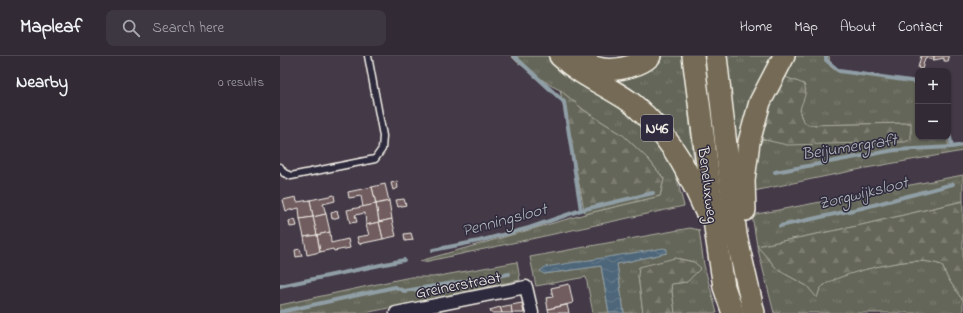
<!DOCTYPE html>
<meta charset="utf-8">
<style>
body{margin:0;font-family:"Indie Flower",sans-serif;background:#3d3741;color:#f1f3f6}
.controls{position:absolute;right:12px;top:12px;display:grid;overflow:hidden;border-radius:8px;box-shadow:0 1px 3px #0004}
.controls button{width:36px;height:36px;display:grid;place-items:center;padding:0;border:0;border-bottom:1px solid #4d4750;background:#322b35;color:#f1f3f6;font:20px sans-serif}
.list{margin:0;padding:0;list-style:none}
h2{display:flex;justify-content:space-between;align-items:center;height:52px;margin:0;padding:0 16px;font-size:17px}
h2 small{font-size:13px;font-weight:400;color:#a8a7ad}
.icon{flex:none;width:22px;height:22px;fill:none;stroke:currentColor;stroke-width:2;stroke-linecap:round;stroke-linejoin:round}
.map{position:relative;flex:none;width:683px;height:257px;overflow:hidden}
header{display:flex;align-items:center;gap:24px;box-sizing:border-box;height:56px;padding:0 20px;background:#322b35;border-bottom:1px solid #4d4750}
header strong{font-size:19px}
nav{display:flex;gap:22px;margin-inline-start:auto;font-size:14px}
.search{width:280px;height:36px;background:#3d3741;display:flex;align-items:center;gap:10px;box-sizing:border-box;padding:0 14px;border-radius:8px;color:#a8a7ad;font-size:15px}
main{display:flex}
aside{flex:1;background:#322b35}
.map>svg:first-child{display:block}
.grass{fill:url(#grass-tufts);stroke:#acaca0}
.forest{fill:url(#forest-firs);stroke:#acaca0}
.water{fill:url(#water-waves);stroke:#909ea5}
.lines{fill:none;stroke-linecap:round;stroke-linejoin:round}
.stream{stroke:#909ea5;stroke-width:4}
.building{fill:#715b5f;stroke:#f4f1e8}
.service-casing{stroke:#f4f1e8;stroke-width:9}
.minor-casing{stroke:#f4f1e8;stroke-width:15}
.trunk-casing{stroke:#f4f1e8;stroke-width:24}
.service{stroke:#2f2a3d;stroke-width:6}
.minor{stroke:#2f2a3d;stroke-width:12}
.trunk{stroke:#746b55;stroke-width:21}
.labels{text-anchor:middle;stroke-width:3;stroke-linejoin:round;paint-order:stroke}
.shield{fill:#2f2a3d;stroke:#b9b5b5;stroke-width:1}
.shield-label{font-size:15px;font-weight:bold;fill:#f4f1e8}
.street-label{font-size:16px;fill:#f4f1e8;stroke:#2f2a3d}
.water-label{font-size:17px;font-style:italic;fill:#b2b9bc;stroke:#2f2a3d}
</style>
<header>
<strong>Mapleaf</strong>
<div class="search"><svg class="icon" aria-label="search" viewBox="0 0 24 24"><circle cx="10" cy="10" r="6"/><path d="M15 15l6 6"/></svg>Search here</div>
<nav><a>Home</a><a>Map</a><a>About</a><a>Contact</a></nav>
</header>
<main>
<aside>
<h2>Nearby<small>0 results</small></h2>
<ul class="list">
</ul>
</aside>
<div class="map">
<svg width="683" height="257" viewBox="0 0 683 257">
<defs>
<pattern id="grass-tufts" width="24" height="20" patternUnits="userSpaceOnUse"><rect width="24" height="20" fill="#646658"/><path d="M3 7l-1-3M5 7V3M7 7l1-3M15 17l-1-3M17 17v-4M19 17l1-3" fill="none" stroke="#7b7c70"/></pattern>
<pattern id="forest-firs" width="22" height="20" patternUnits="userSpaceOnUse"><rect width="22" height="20" fill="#646658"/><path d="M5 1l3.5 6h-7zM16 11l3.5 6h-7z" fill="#7b7c70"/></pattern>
<pattern id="water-waves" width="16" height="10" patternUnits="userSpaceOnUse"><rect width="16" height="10" fill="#4e6679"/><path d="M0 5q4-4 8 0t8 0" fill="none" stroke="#687c8c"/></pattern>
</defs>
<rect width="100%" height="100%" fill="#433947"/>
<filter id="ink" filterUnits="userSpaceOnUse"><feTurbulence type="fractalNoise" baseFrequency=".025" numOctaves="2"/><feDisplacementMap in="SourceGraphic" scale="8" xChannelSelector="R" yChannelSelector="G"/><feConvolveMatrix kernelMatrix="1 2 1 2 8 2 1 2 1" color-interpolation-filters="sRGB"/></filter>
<g filter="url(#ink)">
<g class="grass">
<path d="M231,0H271L350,56L387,99L397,123L404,150L144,206L140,205L305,158L380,140L384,123L369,104L343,79L305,55L280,34L270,29L237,6Z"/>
<path d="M379,0H403L414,108L322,18Z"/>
<path d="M446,0H495L457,108Z"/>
<path d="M508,0H549L550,10L556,15L638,26V81H667L669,92L683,90V95L586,112L469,136L477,82L631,67L528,69C514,58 522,47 526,33L500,19Z"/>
<path d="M683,119V145L577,170L478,190L498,214L527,230L537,241C538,239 539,235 540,233C550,218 617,205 635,205C644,205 653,206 662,209L667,221L681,242L683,244V257H494L477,190L472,159Z"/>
<path d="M410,172L419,174L424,209L437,257H395L391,228L407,226L414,206L395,202L358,220L363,257H344L337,208L386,197L261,215L264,218L321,210L329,257H313L306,221L256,230L250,201Z"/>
<path d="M237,206L240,224L85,257H0V249L116,224L131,221H153Z"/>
</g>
<g class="forest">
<path d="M500,19L524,28C531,44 509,54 528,69L631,67V83L625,86L507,89L477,82Z"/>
<path d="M280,34L305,55L343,79L369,104L384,123L380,140L305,158Z"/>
<path d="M683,145V244L681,242L667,221L662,209C653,206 644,205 635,205C617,205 550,219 540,233C539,235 538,239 537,242L527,230L498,214L477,190L577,170Z"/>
<path d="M395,202L414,206L421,212L407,226L391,228L395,257H363L358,220L359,211Z"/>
</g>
<path class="water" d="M384,192L387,193V197L337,208L344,257H329L321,210L264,218L260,215L265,211Z"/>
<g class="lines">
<g class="stream">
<path d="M234,0L284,46L301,154"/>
<path d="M546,0V4L559,15L638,26"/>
<path d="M668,72L672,91"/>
<path d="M495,116L615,94L672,91L683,89"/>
<path d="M500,170L582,152L673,128"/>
<path d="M153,194L199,185L249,172L301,154L373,137"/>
<path d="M0,230L124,204"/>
<path d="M0,256L115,231L124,235L229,218"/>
</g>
</g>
<g class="building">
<path d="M641,0H654V4L645,2L642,13L638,12Z"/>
<path d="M654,0H668L669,5H664V2L654,4Z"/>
<path d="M117,125L118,132L113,134L111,127Z"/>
<path d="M105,128L109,145L96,148L92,131Z"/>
<path d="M92,131L96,148L83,151L81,140L69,142L68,136Z"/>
<path d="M54,139L55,145L43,148L46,158L33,161L30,144Z"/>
<path d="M16,141L17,146L30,144L33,161L20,163L19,152L6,155L3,144Z"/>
<path d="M124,143L126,149L118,151L116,144Z"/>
<path d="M109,145L112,163L99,166L96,148Z"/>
<path d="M96,148L99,166L86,169L85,157L75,159L77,166L70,167L67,154Z"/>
<path d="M57,155L59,161L52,163L51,157Z"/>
<path d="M46,158L50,176L37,179L33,161Z"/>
<path d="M33,161L37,179L24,181L20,163Z"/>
<path d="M15,163L17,170L10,171L9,165Z"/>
<path d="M112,164L116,180L103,183L99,166L112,163Z"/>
<path d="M99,166L103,183L79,188L77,181L89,179L86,169Z"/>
<path d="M50,176L51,187L68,183L70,192L54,195L53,193L40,196L37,179Z"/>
<path d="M131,177L133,184L125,185L124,178Z"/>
<path d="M37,179L40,196L27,199L24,181Z"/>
<path d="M20,193L22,200L16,201L15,194Z"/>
<path d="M289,228L293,247L268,253L266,242L273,241L271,232Z"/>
<path d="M242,247L244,257H232L231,249Z"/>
<path d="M231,249L232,257H222L220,251Z"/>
<path d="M287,249L289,257H269L268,253Z"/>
<path d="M220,251L222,257H211L210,254Z"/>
</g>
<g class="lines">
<defs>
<path id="service" d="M0,111L4,117L11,120L95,103L102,93L103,80L88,0"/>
<path id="minor" d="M116,257L246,231L252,257"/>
<g id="trunk">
<path d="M280,0C301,20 326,29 349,45C355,49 360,55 365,59C395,89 408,116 425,154"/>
<path d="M413,0L436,179L444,231L453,257"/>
<path d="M436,0L456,179L474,257"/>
<path d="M297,1C313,15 332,16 351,10C359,8 364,6 370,0"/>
<path d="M465,154L464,124L469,86L480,46L504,0"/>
</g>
</defs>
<use href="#service" class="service-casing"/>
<use href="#minor" class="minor-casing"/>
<use href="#trunk" class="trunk-casing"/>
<use href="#service" class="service"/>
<use href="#minor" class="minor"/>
<use href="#trunk" class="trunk"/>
</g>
</g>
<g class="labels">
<rect class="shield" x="361" y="59" width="32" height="26" rx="3"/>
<g class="shield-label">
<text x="377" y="77">N46</text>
</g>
<g class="street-label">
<text transform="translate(429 129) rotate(83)" y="6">Beneluxweg</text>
<text transform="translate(178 228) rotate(-11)" y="6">Greinerstraat</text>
</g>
<g class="water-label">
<text transform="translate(569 90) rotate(-9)" y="6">Beijumergraft</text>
<text transform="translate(583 136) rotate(-14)" y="6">Zorgwijksloot</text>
<text transform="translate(224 163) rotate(-15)" y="6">Penningsloot</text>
</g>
</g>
</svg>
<div class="controls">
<button>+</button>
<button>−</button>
</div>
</div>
</main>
